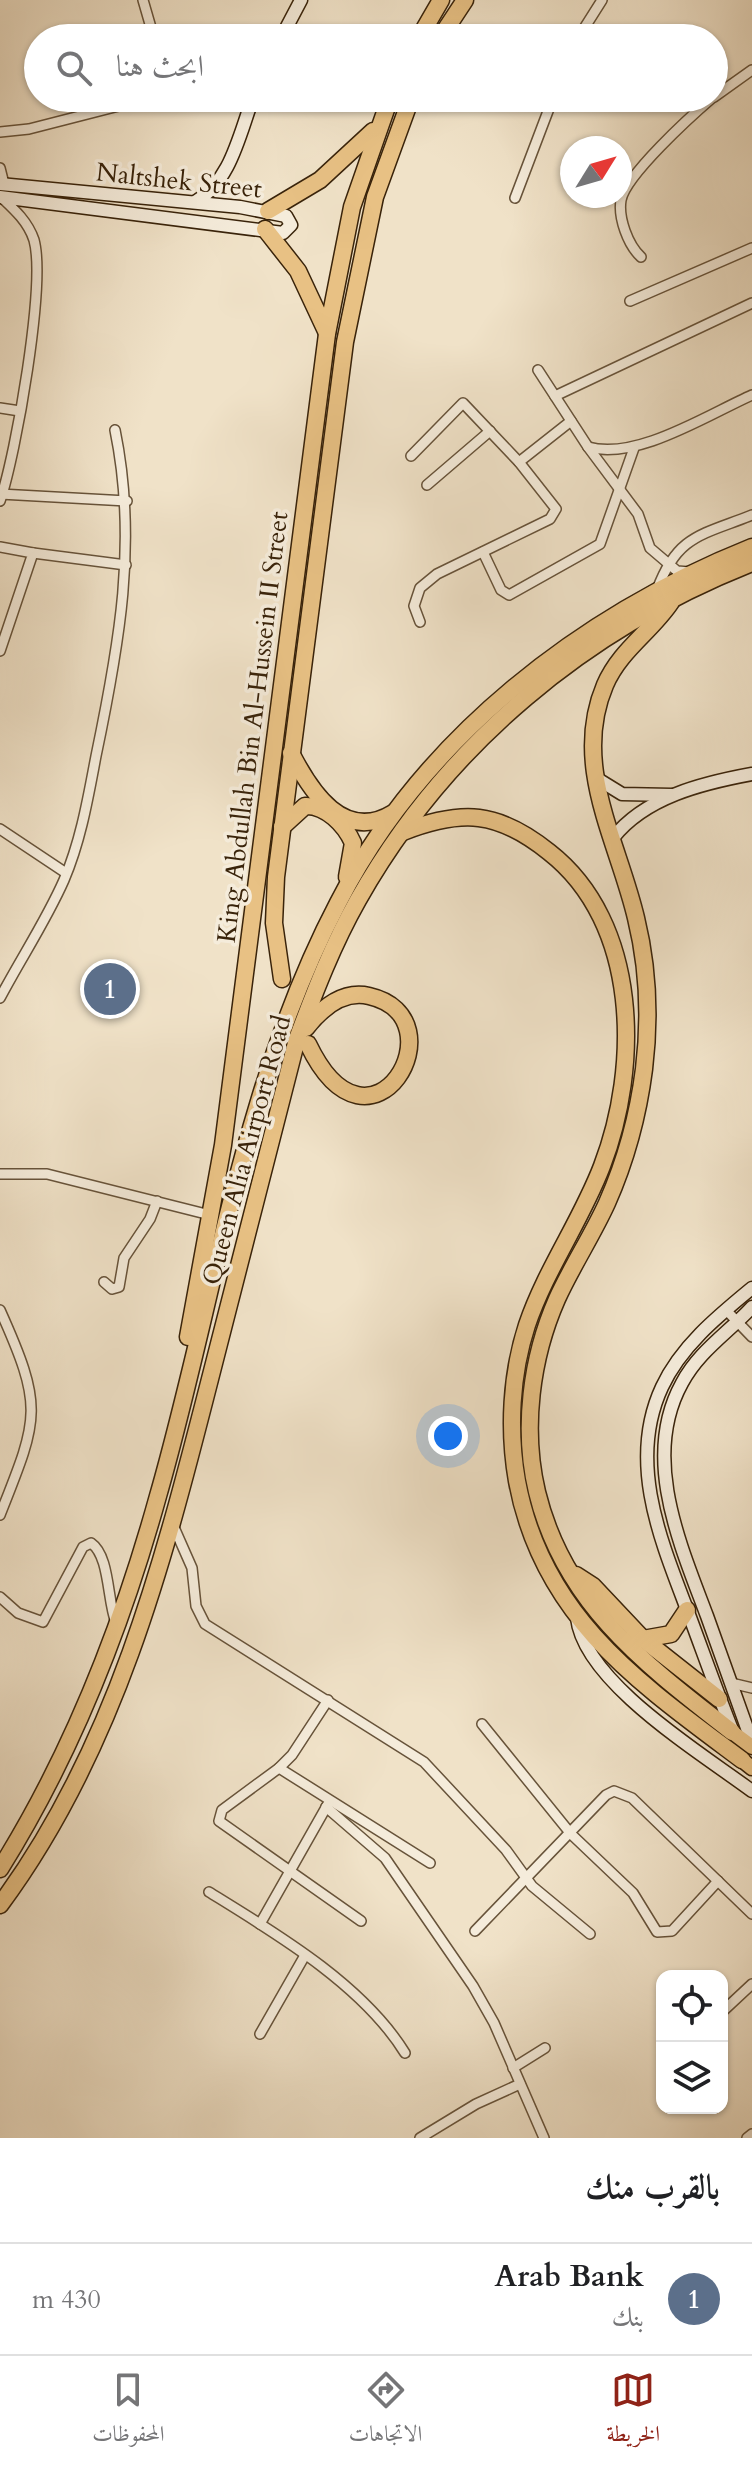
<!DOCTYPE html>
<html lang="ar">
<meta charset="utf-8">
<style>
body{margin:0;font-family:Cardo,Amiri,serif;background:#f2f2f2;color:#202124;direction:rtl}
.controls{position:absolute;right:24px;bottom:24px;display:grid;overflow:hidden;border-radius:16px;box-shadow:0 2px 6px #0004}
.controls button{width:72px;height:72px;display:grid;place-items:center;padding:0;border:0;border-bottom:2px solid #e0e0e0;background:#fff;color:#202124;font:40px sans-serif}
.compass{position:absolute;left:560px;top:136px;width:72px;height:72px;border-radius:50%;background:#fff;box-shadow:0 2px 6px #0004;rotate:53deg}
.you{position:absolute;left:448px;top:1436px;width:28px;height:28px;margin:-20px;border:6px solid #fff;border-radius:50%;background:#1a73e8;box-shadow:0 0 0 12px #1a73e833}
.badge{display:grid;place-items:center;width:52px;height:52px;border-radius:50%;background:#8f2418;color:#fff;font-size:26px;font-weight:700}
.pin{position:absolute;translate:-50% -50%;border:4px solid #fff;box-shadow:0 2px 8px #0006}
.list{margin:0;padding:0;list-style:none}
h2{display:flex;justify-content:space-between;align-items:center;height:104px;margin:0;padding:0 32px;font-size:34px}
h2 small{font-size:26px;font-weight:400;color:#757577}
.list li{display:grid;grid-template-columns:52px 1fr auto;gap:24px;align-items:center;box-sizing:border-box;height:112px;padding:0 32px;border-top:2px solid #e0e0e0}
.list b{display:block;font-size:30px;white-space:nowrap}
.list p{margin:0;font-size:26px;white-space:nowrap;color:#757577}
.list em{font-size:26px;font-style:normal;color:#757577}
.icon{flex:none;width:44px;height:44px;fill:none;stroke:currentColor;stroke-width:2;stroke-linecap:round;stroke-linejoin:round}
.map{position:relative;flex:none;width:752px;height:2138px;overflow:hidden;direction:ltr}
.search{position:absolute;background:#fff;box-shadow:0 2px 6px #0004;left:24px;right:24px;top:24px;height:88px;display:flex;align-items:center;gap:20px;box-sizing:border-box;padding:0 28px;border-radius:44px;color:#757577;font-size:30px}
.sheet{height:216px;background:#fff}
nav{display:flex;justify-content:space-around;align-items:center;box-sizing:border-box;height:112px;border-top:2px solid #e0e0e0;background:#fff;font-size:22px;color:#757577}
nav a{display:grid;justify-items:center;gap:4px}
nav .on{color:#8f2418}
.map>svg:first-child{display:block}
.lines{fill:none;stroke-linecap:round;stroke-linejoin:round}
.street-casing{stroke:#67533a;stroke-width:12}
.secondary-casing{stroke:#39230a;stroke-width:15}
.primary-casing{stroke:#39230a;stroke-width:17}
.highway-casing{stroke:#39230a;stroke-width:19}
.street{stroke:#f5ecdb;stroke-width:9}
.secondary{stroke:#f5ecdb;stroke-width:12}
.primary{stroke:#e8c184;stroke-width:14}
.highway{stroke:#e8c184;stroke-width:16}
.labels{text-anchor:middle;stroke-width:7;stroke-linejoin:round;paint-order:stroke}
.street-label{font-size:26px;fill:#39230a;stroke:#f5ecdb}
</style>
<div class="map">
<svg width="752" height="2138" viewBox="0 0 752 2138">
<rect width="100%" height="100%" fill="#f0e2c8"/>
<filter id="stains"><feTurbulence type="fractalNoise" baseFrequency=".0025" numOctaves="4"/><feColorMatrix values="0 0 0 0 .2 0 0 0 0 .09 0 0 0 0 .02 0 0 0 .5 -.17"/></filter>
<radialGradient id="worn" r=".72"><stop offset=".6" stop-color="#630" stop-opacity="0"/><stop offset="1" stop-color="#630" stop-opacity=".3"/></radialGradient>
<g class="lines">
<defs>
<g id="street">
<path d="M143,0L154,38"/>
<path d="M578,38L602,0"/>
<path d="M714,97L752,70"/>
<path d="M0,132L29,129L150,98"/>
<path d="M0,168L4,184"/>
<path d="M515,198L553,98"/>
<path d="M641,257C628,245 618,218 621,200C626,175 691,116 712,98"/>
<path d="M630,301L752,248"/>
<path d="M538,370L588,447L638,514L650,548L677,571L690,572"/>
<path d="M555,396L752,303"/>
<path d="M0,408L20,411"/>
<path d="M588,447C636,461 707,415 752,395"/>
<path d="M411,456L463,403L519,462L556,509L550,519L437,574L420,588L414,606L420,622"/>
<path d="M519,462L571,421"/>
<path d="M427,485L490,431"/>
<path d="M0,494L127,501"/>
<path d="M0,501C16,454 46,284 34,240C28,222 15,210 1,197"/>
<path d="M0,547L33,553L0,651"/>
<path d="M483,552L501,590L509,595L600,544L634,448"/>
<path d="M33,553L126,565"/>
<path d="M657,590C677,535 702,535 752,515"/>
<path d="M0,829L66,873"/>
<path d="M0,998C21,958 46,921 64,880C81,840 88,798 96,756C119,646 138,542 115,430"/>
<path d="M0,1174H47L210,1215"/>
<path d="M104,1282L112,1289L119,1287L124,1258L150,1219L157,1201"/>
<path d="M0,1310C44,1408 39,1417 0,1515"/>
<path d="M726,1310L752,1337"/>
<path d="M173,1525L192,1568L196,1606L205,1624L424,1762L506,1850L532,1886L590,1934"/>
<path d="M0,1597L18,1613L43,1622L83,1547L91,1543C110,1556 107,1600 116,1623"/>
<path d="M731,1683L752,1688"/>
<path d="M328,1700L292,1755L279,1768L430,1863"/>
<path d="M482,1724L571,1834L633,1893L657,1932L672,1931L718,1881"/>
<path d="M279,1768L222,1810L219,1821L361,1921"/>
<path d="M326,1807L385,1858L473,1986L494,2023L544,2138"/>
<path d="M209,1892C277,1934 363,1985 405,2053"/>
<path d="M260,1924L328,1804"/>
<path d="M475,1931L606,1795L614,1791L632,1798L752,1914"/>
<path d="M722,2012L752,1984"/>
<path d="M260,2034L304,1957"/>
<path d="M513,2068L545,2048"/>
<path d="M420,2138L476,2104L520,2084"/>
<path d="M747,2138L752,2134"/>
</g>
<g id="secondary">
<path d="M281,38L301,0"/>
<path d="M0,184L240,207L286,216L291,225L283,233L0,197"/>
<path d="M195,202C231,181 239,135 253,98"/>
<path d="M596,778L622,794L672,795"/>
<path d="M613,838C645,797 703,783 752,774"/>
<path d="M752,1307C728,1333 699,1351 682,1383C641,1457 680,1544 707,1616C722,1658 737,1700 752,1742"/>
<path d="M577,1618C584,1682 701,1753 752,1791"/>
<path d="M733,1732C717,1692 703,1652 688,1612C661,1541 627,1462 662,1387C681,1346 718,1316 752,1288"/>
</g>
<g id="primary">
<path d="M732,1732L752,1747"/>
<path d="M742,1760L752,1768"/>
</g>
<g id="highway">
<path d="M419,38L441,0"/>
<path d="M440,38L465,0"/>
<path d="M268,211L320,180L373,131"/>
<path d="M265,229L298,271L327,333"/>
<path d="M671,602C651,632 620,650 605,685C571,765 618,841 636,918C648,967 650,1020 644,1069C638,1116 626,1160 607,1203C592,1236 572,1266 557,1299C531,1358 522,1429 537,1492C564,1604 646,1665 732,1732"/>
<path d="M291,753C311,792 344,843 393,813"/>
<path d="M282,827L305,806C326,805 345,825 353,843L347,877"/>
<path d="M403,832C462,809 498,811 549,852C640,923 640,1067 602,1166C581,1221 546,1269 527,1325C511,1374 508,1430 517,1481C542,1617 639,1683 742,1760"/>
<path d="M282,979L274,923L276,877L345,342L375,197L411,98"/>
<path d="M306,1028C321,1009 343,990 369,996C463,1017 371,1176 308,1044"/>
<path d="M188,1337L223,1145L327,334L352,207L390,98"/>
<path d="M576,1575L593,1586L643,1639L719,1699"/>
<path d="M643,1639L671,1634L687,1610"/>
<path d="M0,1869C72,1754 122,1626 158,1496C215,1298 241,1088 338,903C423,737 582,615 752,547"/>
<path d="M0,1905C115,1750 163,1563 210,1379C239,1266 268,1152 297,1039C315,991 333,944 358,900C446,744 587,628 752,563"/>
</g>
</defs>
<use href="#street" class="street-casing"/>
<use href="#secondary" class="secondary-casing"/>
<use href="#primary" class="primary-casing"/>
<use href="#highway" class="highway-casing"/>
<use href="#street" class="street"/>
<use href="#secondary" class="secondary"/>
<use href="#primary" class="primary"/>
<use href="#highway" class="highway"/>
</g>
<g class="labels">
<g class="street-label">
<text transform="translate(179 180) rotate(6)" y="9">Naltshek Street</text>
<text transform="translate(252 727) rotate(-83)" y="9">King Abdullah Bin Al-Hussein II Street</text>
<text transform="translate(246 1150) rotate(-75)" y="9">Queen Alia Airport Road</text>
</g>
</g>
<rect width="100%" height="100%" filter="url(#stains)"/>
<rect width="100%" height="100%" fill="url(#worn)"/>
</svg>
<div class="controls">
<button><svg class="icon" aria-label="locate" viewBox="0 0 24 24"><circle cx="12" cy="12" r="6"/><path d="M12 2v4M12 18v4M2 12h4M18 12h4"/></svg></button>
<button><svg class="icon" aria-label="layers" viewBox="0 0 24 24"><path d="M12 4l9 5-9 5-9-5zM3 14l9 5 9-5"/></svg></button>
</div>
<svg class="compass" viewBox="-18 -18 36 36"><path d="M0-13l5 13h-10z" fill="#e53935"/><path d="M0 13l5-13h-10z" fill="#757577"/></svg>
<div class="you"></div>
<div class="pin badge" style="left:110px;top:989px;background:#5c6f8a">1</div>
<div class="search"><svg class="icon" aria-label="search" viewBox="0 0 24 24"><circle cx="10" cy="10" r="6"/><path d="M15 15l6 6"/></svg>ابحث هنا</div>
</div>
<section class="sheet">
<h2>بالقرب منك<small></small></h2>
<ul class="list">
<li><span class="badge" style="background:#5c6f8a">1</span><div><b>Arab Bank</b><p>بنك</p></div><em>430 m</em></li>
</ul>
</section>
<nav>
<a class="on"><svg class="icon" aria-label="map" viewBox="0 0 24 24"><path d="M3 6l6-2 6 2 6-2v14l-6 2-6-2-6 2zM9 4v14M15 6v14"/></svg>الخريطة</a>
<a><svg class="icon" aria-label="directions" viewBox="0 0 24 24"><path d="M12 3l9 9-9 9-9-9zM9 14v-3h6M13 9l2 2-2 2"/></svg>الاتجاهات</a>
<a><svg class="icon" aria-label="saved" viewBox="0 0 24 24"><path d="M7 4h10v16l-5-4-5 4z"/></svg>المحفوظات</a>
</nav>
